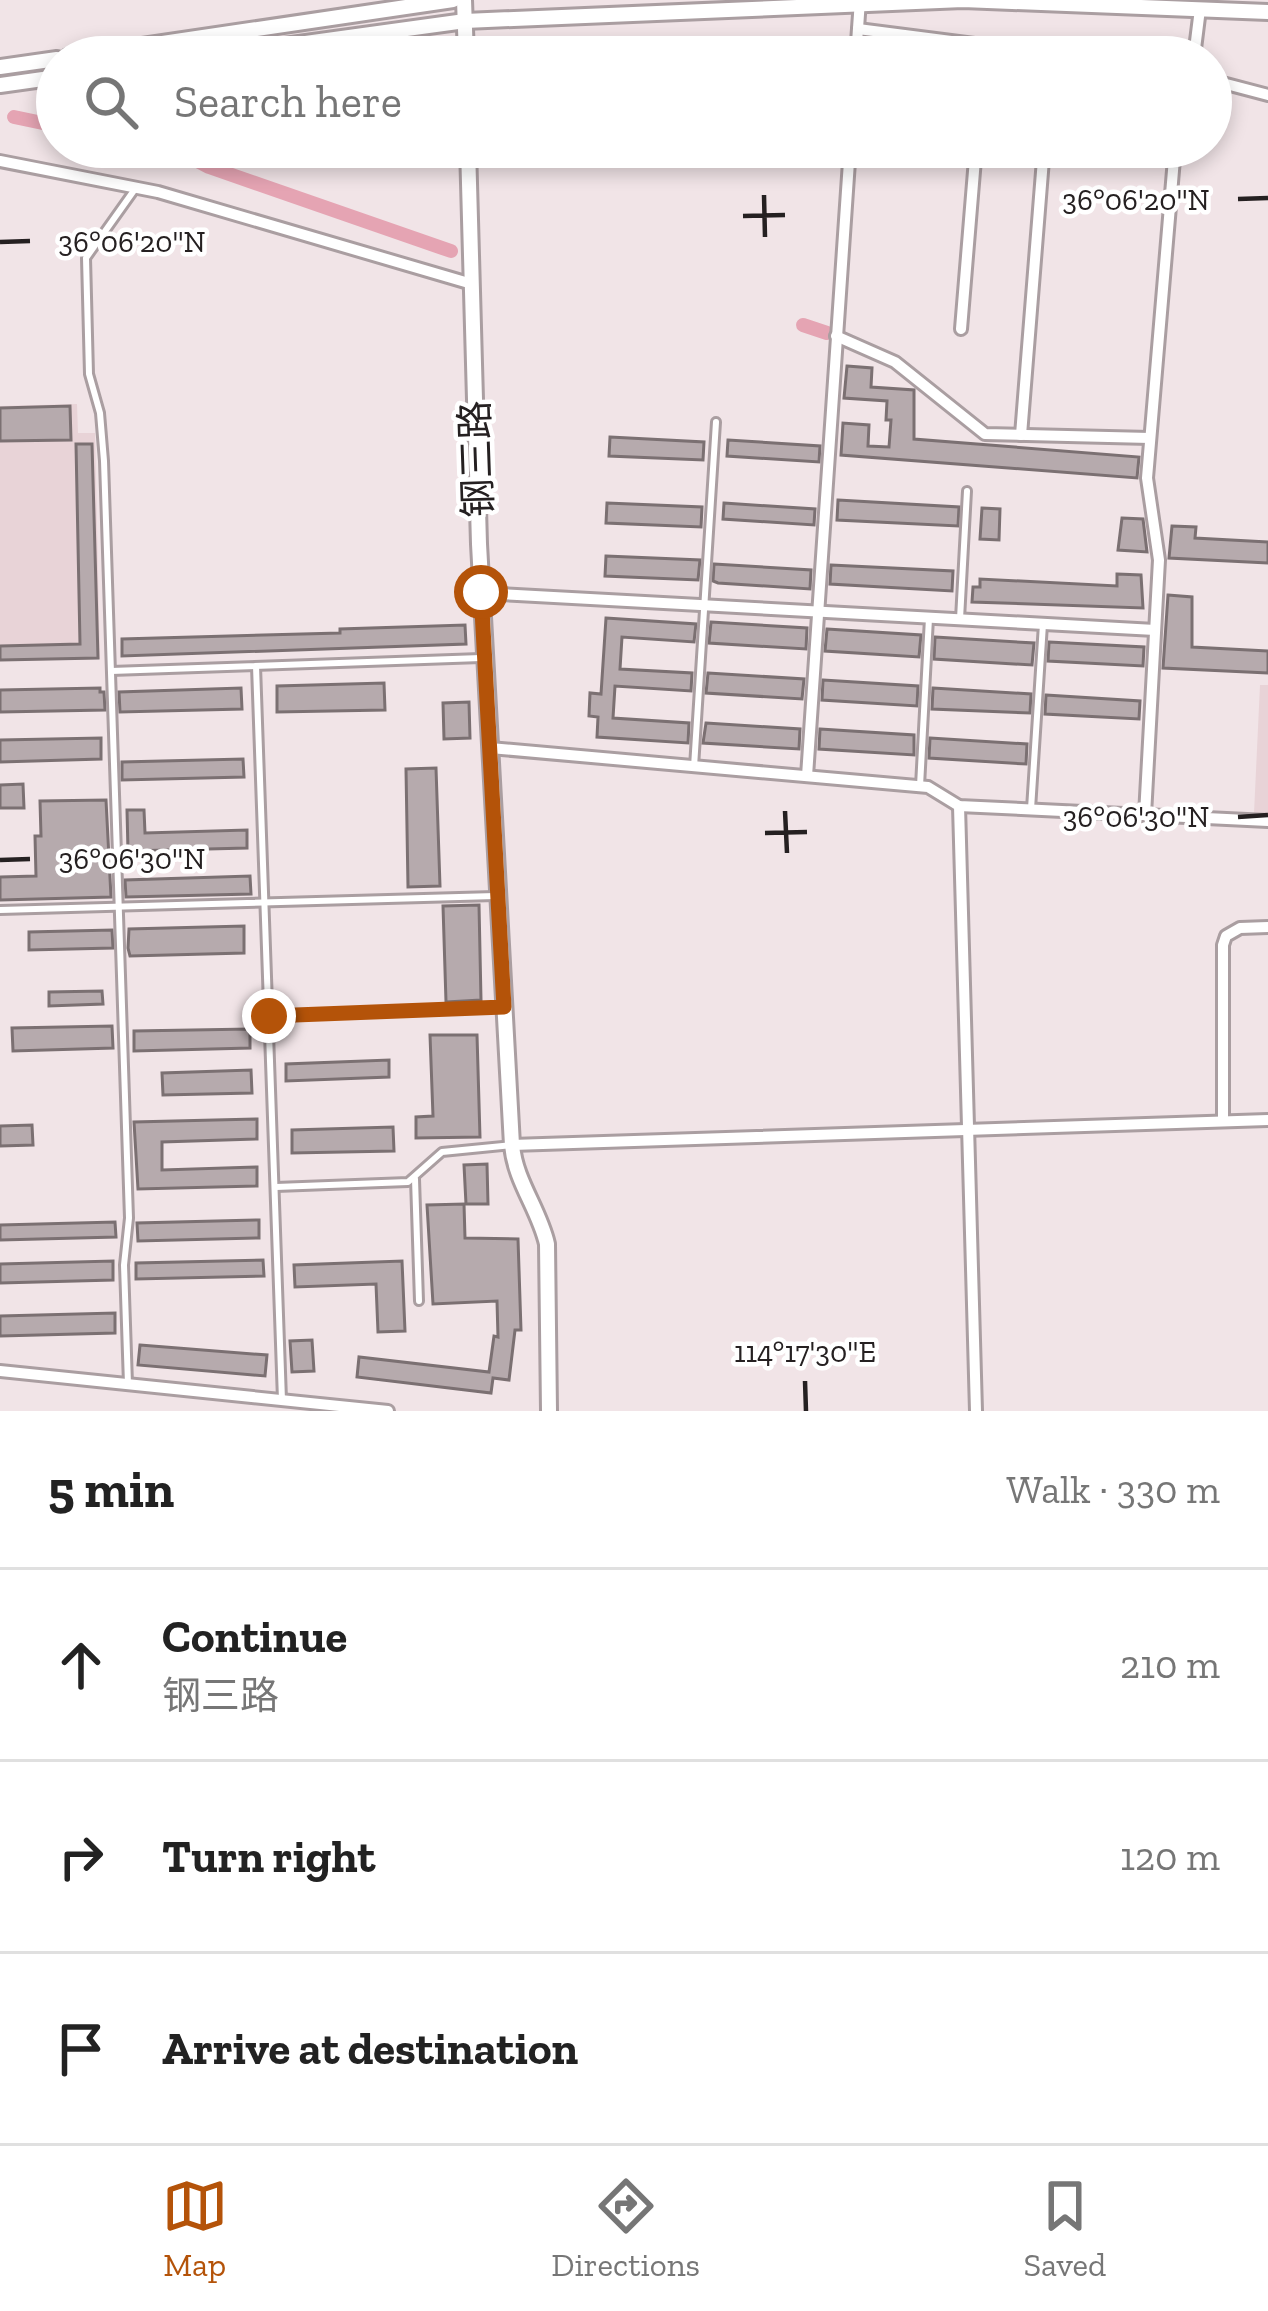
<!DOCTYPE html>
<meta charset="utf-8">
<style>
body{margin:0;font-family:"Zilla Slab","Noto Sans SC",serif;background:#f2f2f2;color:#222}
.stop{position:absolute;width:36px;height:36px;margin:-27px;border:9px solid #b45309;border-radius:50%;background:#fff}
.stop.end{background:#b45309;border-color:#fff;box-shadow:0 3px 12px #0008}
.list{margin:0;padding:0;list-style:none}
h2{display:flex;justify-content:space-between;align-items:center;height:156px;margin:0;padding:0 48px;font-size:51px}
h2 small{font-size:39px;font-weight:400;color:#767676}
.list li{display:grid;grid-template-columns:78px 1fr auto;gap:36px;align-items:center;box-sizing:border-box;height:192px;padding:0 48px;border-top:3px solid #e0e0e0}
.list b{display:block;font-size:45px;white-space:nowrap}
.list p{margin:0;font-size:39px;white-space:nowrap;color:#767676}
.list em{font-size:39px;font-style:normal;color:#767676}
.icon{flex:none;width:66px;height:66px;fill:none;stroke:currentColor;stroke-width:2;stroke-linecap:round;stroke-linejoin:round}
.map{position:relative;flex:none;width:1268px;height:1411px;overflow:hidden}
.search{position:absolute;background:#fff;box-shadow:0 6px 18px #0003;left:36px;right:36px;top:36px;height:132px;display:flex;align-items:center;gap:30px;box-sizing:border-box;padding:0 42px;border-radius:66px;color:#767676;font-size:45px}
.sheet{height:732px;background:#fff}
nav{display:flex;justify-content:space-around;align-items:center;box-sizing:border-box;height:168px;border-top:3px solid #e0e0e0;background:#fff;font-size:33px;color:#767676}
nav a{display:grid;justify-items:center;gap:6px}
nav .on{color:#b45309}
.map>svg:first-child{display:block}
.built{fill:#e8d3d7}
.lines{fill:none;stroke-linecap:round;stroke-linejoin:round}
.canal{stroke:#e5a4b3;stroke-width:14}
.building{fill:#b6aaad;stroke:#7b7072;stroke-width:3}
.service-casing{stroke:#aa9ea1;stroke-width:12}
.minor-casing{stroke:#aa9ea1;stroke-width:16}
.tertiary-casing{stroke:#aa9ea1;stroke-width:20}
.service{stroke:#fff;stroke-width:6}
.minor{stroke:#fff;stroke-width:10}
.tertiary{stroke:#fff;stroke-width:14}
.route{stroke:#b45309;stroke-width:15}
.ticks{fill:none;stroke:#252021;stroke-width:4.5}
.labels{text-anchor:middle;stroke-width:9;stroke-linejoin:round;paint-order:stroke}
.street-label{font-size:39px;fill:#252021;stroke:#fff}
.ticks-label{font-size:30px;text-anchor:middle;fill:#252021;stroke:#fff;stroke-width:9;stroke-linejoin:round;paint-order:stroke}
</style>
<div class="map">
<svg width="1268" height="1411" viewBox="0 0 1268 1411">
<rect width="100%" height="100%" fill="#f1e4e7"/>
<g class="built">
<path d="M77,404L78,433H95L100,659L0,661V406Z"/>
<path d="M1260,685H1268V814L1254,813Z"/>
</g>
<g class="lines">
<g class="canal">
<path d="M14,117L57,126"/>
<path d="M171,147L209,167L451,251"/>
<path d="M803,325L827,333"/>
</g>
</g>
<g class="building">
<path d="M847,366L872,368L871,387L914,390V439L1139,457L1137,478L841,455L843,423L869,425L868,446L889,447L891,420H886L887,401L844,398Z"/>
<path d="M70,406L71,440L0,441V408Z"/>
<path d="M610,437L704,442L703,460L609,456Z"/>
<path d="M728,440L820,446L819,462L727,456Z"/>
<path d="M76,444H92L98,658L0,660V646L80,644Z"/>
<path d="M838,500L959,507L958,526L837,520Z"/>
<path d="M607,503L702,507L701,527L606,523Z"/>
<path d="M724,503L815,509L814,525L723,519Z"/>
<path d="M982,508L1000,509L999,540L980,539Z"/>
<path d="M1122,518L1143,519L1147,552L1118,550Z"/>
<path d="M1172,526L1196,527L1195,538L1268,542V563L1169,558Z"/>
<path d="M606,556L700,560L698,580L605,576Z"/>
<path d="M714,564L811,570L810,589L718,583L713,581Z"/>
<path d="M831,565L953,571L952,591L830,584Z"/>
<path d="M1117,574L1141,575L1143,608L972,602L973,587H980V579L1117,586Z"/>
<path d="M1168,595L1192,597V647L1268,651V673L1163,668Z"/>
<path d="M606,618L696,624L694,642L622,637L620,669L692,673L691,691L615,686L613,718L689,723L688,743L597,737L598,717L589,716L590,693L601,694Z"/>
<path d="M711,622L807,628L806,649L709,643Z"/>
<path d="M465,625L466,644L122,656V639L340,633V629Z"/>
<path d="M827,629L921,635L919,657L825,651Z"/>
<path d="M935,637L1034,643L1032,665L934,659Z"/>
<path d="M1049,642L1144,647L1143,666L1048,661Z"/>
<path d="M708,673L804,679L802,699L706,693Z"/>
<path d="M823,680L918,686L917,706L822,700Z"/>
<path d="M384,683L385,710L277,712V686Z"/>
<path d="M100,688V692H104L105,710L0,712V690Z"/>
<path d="M241,688L242,709L120,712L119,692Z"/>
<path d="M933,688L1031,694L1030,713L932,709Z"/>
<path d="M1046,695L1140,701L1139,719L1045,714Z"/>
<path d="M469,702L470,738L444,739L443,703Z"/>
<path d="M706,723L800,729L799,749L703,743Z"/>
<path d="M820,729L914,735V755L819,749Z"/>
<path d="M101,738V759L0,762V740Z"/>
<path d="M930,738L1027,744L1026,764L929,758Z"/>
<path d="M243,759L244,777L122,780V762Z"/>
<path d="M436,768L440,886L408,887L406,769Z"/>
<path d="M23,784L24,808H0V785Z"/>
<path d="M106,800L111,897L0,900V877L36,876L35,836H41L40,801Z"/>
<path d="M127,810H144L145,833L247,830V848L128,851Z"/>
<path d="M250,876L251,894L126,897L125,880Z"/>
<path d="M479,905L481,1000L446,1002L443,906Z"/>
<path d="M244,926V953L130,956L128,948L129,929Z"/>
<path d="M112,930L113,948L29,950V932Z"/>
<path d="M102,991L103,1004L49,1006V992Z"/>
<path d="M112,1026L113,1048L13,1051L12,1028Z"/>
<path d="M250,1029V1048L134,1051V1031Z"/>
<path d="M430,1035H477L480,1137L416,1138V1117L433,1116Z"/>
<path d="M389,1060V1077L286,1081V1064Z"/>
<path d="M251,1070L252,1093L163,1095L162,1073Z"/>
<path d="M257,1119V1139L162,1142V1170L257,1167V1186L138,1189L134,1122Z"/>
<path d="M32,1125L33,1145L0,1146V1126Z"/>
<path d="M393,1127L394,1151L292,1153V1130Z"/>
<path d="M487,1164L488,1204H466L464,1165Z"/>
<path d="M464,1204L465,1238L518,1239L521,1330H515L509,1380L493,1378L491,1393L357,1377L359,1357L489,1372L494,1336L498,1337L497,1301L433,1304L427,1205Z"/>
<path d="M259,1220V1238L138,1241L137,1223Z"/>
<path d="M115,1222L116,1237L0,1240V1225Z"/>
<path d="M263,1260L264,1276L136,1279V1263Z"/>
<path d="M113,1261V1280L0,1283V1264Z"/>
<path d="M402,1261L405,1331L378,1332L376,1284L295,1287L294,1265Z"/>
<path d="M115,1313V1333L0,1336V1316Z"/>
<path d="M312,1340L314,1371L292,1372L290,1341Z"/>
<path d="M140,1345L267,1355L265,1376L138,1365Z"/>
</g>
<g class="lines">
<defs>
<g id="service">
<path d="M960,619L967,491"/>
<path d="M256,666L282,1400"/>
<path d="M111,671L481,658"/>
<path d="M694,767L716,422"/>
<path d="M920,786L929,618"/>
<path d="M1031,809L1043,624"/>
<path d="M0,910L495,896"/>
<path d="M269,1016L501,1007"/>
<path d="M415,1179L419,1301"/>
<path d="M276,1187L408,1182L442,1152L512,1145"/>
<path d="M128,1384L124,1265L129,1218L104,461L100,413L89,374L86,258L135,189"/>
</g>
<g id="minor">
<path d="M858,29L1077,57"/>
<path d="M856,57L860,0"/>
<path d="M1194,57L1200,9"/>
<path d="M1211,80L1268,95"/>
<path d="M0,161L158,192L472,284"/>
<path d="M961,329L976,147"/>
<path d="M836,336L895,362L985,434L1150,438"/>
<path d="M1021,435L1044,147"/>
<path d="M481,593L1155,630"/>
<path d="M490,748L928,787L959,806L1268,821"/>
<path d="M807,776L850,147"/>
<path d="M959,806L976,1411"/>
<path d="M1145,815L1159,560L1147,478L1175,147"/>
<path d="M1223,1121V945L1226,936L1240,928L1268,927"/>
<path d="M512,1145L1268,1120"/>
<path d="M0,1371L388,1411"/>
</g>
<g id="tertiary">
<path d="M464,0L466,57"/>
<path d="M68,57L453,0"/>
<path d="M203,57L465,21L963,0L1268,12"/>
<path d="M0,67L57,59"/>
<path d="M0,85L57,77"/>
<path d="M468,147L479,544L512,1145C515,1181 539,1209 547,1244L549,1411"/>
</g>
</defs>
<use href="#service" class="service-casing"/>
<use href="#minor" class="minor-casing"/>
<use href="#tertiary" class="tertiary-casing"/>
<use href="#service" class="service"/>
<use href="#minor" class="minor"/>
<use href="#tertiary" class="tertiary"/>
</g>
<g class="lines">
<path class="route" d="M269,1016L504,1007L481,592"/>
</g>
<path class="ticks" d="M764,195L765,237M1238,199L1268,198M743,216L785,215M0,242L30,241M785,811L787,853M1238,817L1268,815M765,833L807,832M0,860L30,859M805,1381L806,1411"/>
<g class="labels">
<g class="street-label">
<text transform="translate(476 459) rotate(-92)" y="14">钢三路</text>
</g>
</g>
<g class="ticks-label">
<text x="1136" y="210">36°06'20"N</text>
<text x="132" y="252">36°06'20"N</text>
<text x="1136" y="827">36°06'30"N</text>
<text x="132" y="869">36°06'30"N</text>
<text x="805" y="1362">114°17'30"E</text>
</g>
</svg>
<div class="stop" style="left:481px;top:592px"></div>
<div class="stop end" style="left:269px;top:1016px"></div>
<div class="search"><svg class="icon" aria-label="search" viewBox="0 0 24 24"><circle cx="10" cy="10" r="6"/><path d="M15 15l6 6"/></svg>Search here</div>
</div>
<section class="sheet">
<h2>5 min<small>Walk · 330 m</small></h2>
<ul class="list">
<li><svg class="icon" aria-label="ahead" viewBox="0 0 24 24"><path d="M12 20V5M6 11l6-6 6 6"/></svg><div><b>Continue</b><p>钢三路</p></div><em>210 m</em></li>
<li><svg class="icon" aria-label="right" viewBox="0 0 24 24"><path d="M7 20v-9h11M14 6l5 5-5 5"/></svg><div><b>Turn right</b></div><em>120 m</em></li>
<li><svg class="icon" aria-label="arrive" viewBox="0 0 24 24"><path d="M6 21V4h12l-3 4 3 4H6"/></svg><div><b>Arrive at destination</b></div></li>
</ul>
</section>
<nav>
<a class="on"><svg class="icon" aria-label="map" viewBox="0 0 24 24"><path d="M3 6l6-2 6 2 6-2v14l-6 2-6-2-6 2zM9 4v14M15 6v14"/></svg>Map</a>
<a><svg class="icon" aria-label="directions" viewBox="0 0 24 24"><path d="M12 3l9 9-9 9-9-9zM9 14v-3h6M13 9l2 2-2 2"/></svg>Directions</a>
<a><svg class="icon" aria-label="saved" viewBox="0 0 24 24"><path d="M7 4h10v16l-5-4-5 4z"/></svg>Saved</a>
</nav>
